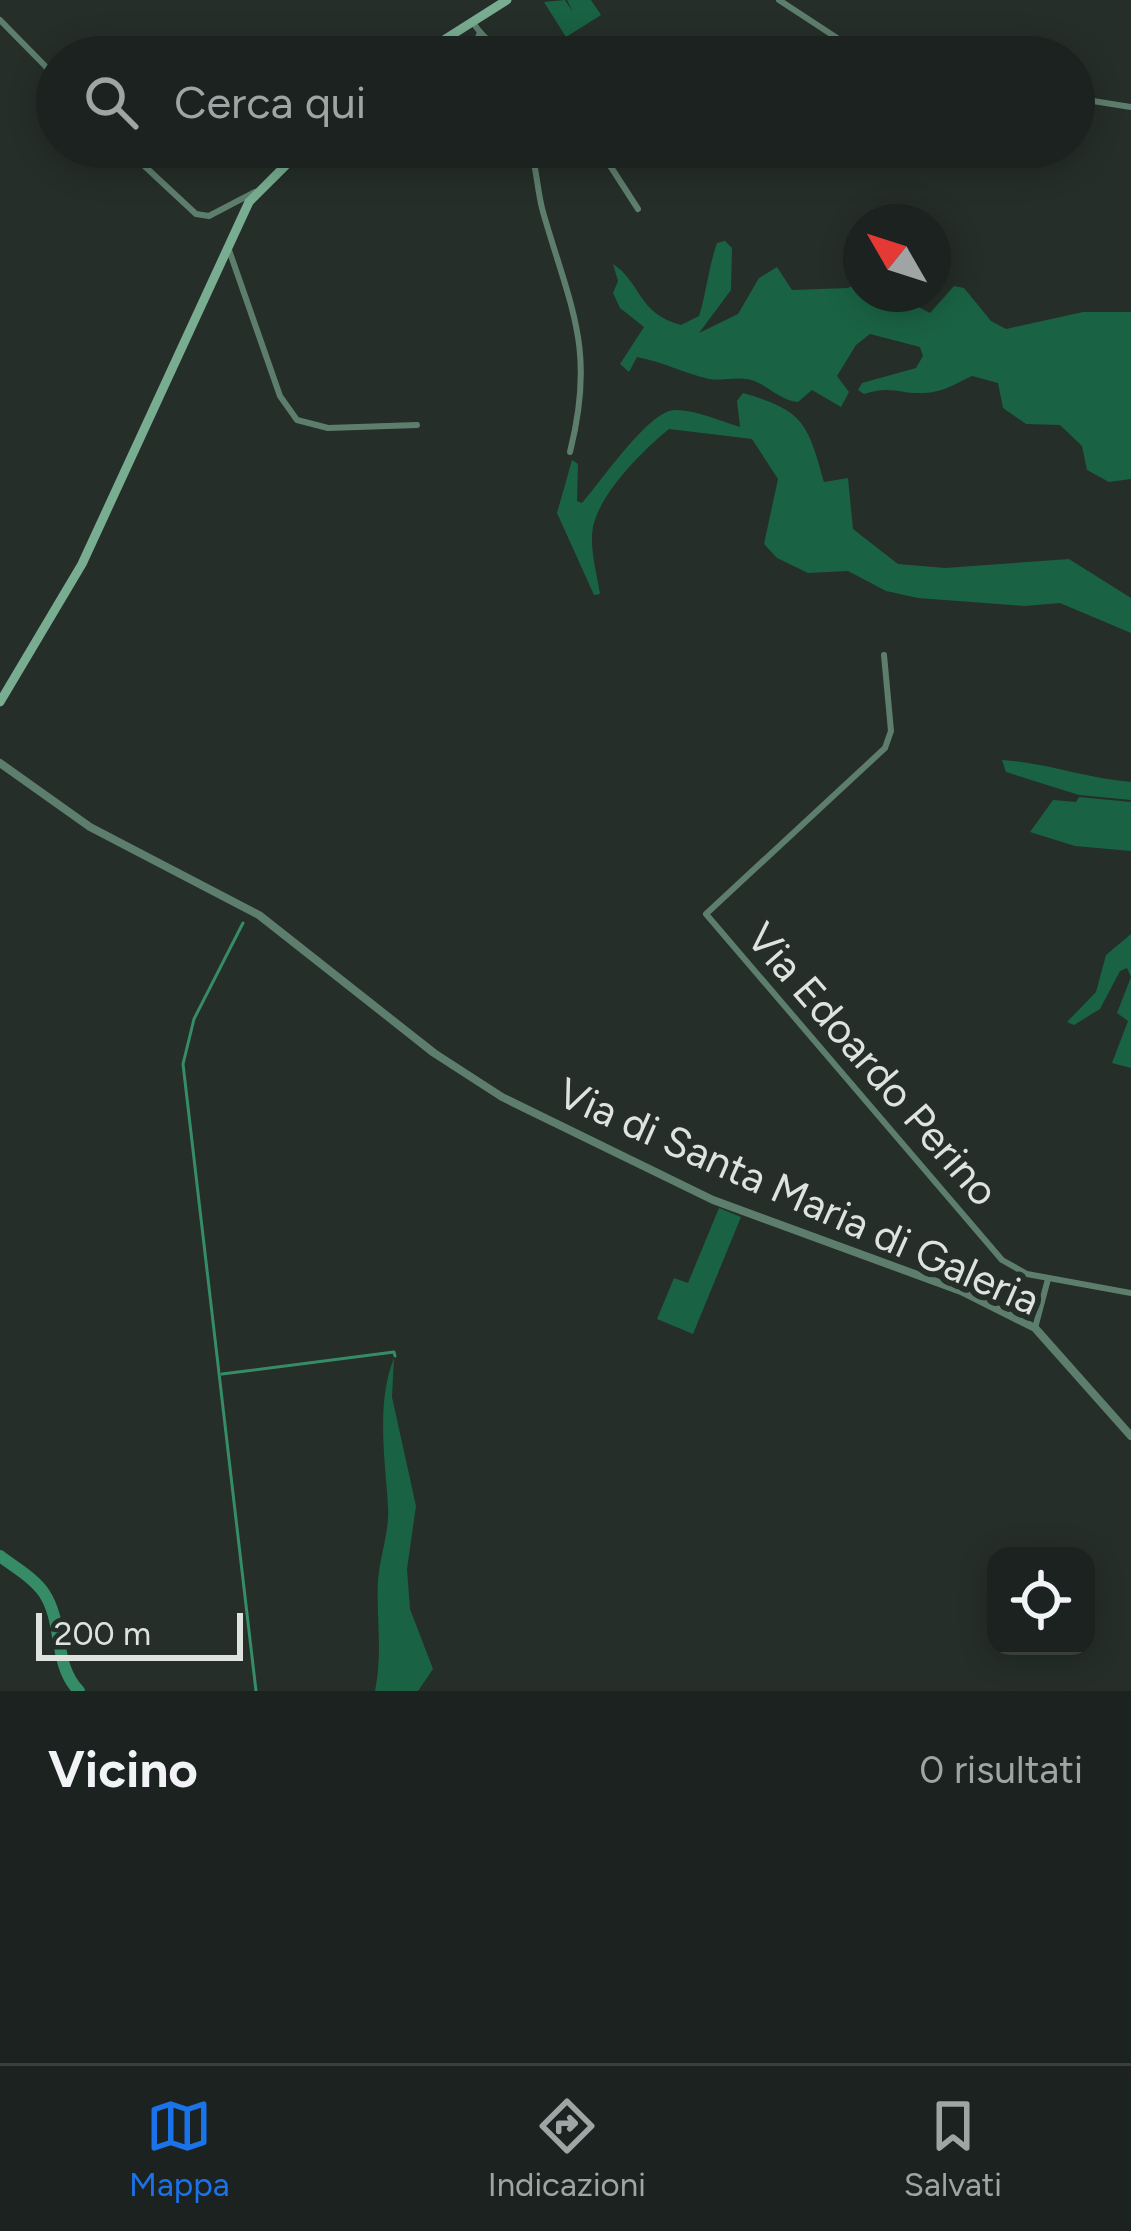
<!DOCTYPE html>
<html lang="it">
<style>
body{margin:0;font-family:Figtree,sans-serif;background:#292f2c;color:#f1f3f6}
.controls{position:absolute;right:36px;bottom:36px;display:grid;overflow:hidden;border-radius:24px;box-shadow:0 6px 30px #0003}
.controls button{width:108px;height:108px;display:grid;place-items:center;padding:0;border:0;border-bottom:3px solid #3a3f3d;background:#1c221f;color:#f1f3f6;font:60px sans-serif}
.compass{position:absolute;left:843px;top:204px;width:108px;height:108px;border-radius:50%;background:#1c221f;box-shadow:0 6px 30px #0003;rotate:309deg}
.scale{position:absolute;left:36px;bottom:30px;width:207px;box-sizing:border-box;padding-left:12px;border:6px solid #dee3e0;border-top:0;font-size:33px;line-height:42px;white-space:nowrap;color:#dee3e0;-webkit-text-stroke:9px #252e29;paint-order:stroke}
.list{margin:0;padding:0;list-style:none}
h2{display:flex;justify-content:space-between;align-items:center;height:156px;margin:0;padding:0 48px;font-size:51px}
h2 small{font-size:39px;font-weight:400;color:#a0a4a4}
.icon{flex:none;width:66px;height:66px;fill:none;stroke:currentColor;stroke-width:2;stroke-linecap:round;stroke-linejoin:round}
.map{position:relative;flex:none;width:1131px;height:1691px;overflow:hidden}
.search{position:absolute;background:#1c221f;box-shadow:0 6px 30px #0003;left:36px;right:36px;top:36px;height:132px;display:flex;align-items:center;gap:30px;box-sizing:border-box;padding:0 42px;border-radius:66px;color:#a0a4a4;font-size:45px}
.sheet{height:372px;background:#1c221f}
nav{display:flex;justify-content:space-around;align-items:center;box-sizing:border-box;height:168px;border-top:3px solid #3a3f3d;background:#1c221f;font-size:33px;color:#a0a4a4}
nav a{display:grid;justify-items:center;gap:6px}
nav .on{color:#1a73e8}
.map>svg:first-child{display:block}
.green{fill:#1a6244}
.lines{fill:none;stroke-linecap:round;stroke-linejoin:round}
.stream{stroke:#368c66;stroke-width:3}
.river{stroke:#368c66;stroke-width:12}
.minor{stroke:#5e7e6d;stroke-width:6}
.tertiary{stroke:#5e7e6d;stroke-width:8}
.secondary{stroke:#78ad91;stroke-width:9}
.labels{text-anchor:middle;stroke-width:12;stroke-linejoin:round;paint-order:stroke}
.street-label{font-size:42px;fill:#dee3e0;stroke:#252e29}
</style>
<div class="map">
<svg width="1131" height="1691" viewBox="0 0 1131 1691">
<rect width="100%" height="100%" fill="#252e29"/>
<g class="green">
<path d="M565,0L573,12L567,0H591L601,15L566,37L544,2Z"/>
<path d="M725,241L732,248L731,290L699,333L738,314L759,278L777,267L792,290L848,288L861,281V294H893L930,313L954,286L964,288L991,321L1006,329L1083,312H1131V479L1109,482L1087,470L1082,446L1060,425L1026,424L1003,408L998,383L972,376C957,383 941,393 924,393C898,394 893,385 864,394L858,390L862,383L916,368L923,356L920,347L870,334L856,345L837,376L849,392L841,407L812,390L798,402C778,400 764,381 747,379C734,377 722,381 709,379C683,373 664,362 637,357L629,372L620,364L644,327L620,308L613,293L618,281L613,264C641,282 637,313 681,325L699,316C706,295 708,269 717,243Z"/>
<path d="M743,393C803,410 808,423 824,482L848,478L853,529L898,564L945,568L1069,559L1131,598V633L1060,603L1025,606L918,598L886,591L848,571L808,573L777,558L764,544L778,479L752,439L669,429C643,450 600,493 593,527C589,547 597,574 600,594L594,595L557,513L572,460L578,464L577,501L582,503C601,482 649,410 675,410C696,410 720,421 740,427L737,401Z"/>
<path d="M1002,760C1048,763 1085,778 1131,782V800L1079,795L1006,772Z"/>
<path d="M1079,797L1131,802V851L1075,846L1030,832L1053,800L1076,802Z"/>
<path d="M1131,934V1068L1112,1063L1128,1021L1117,1013L1131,977L1127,968L1120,971L1100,1009L1074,1025L1067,1022L1096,992L1106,955Z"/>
<path d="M719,1208L741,1217L693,1334L657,1319L674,1278L688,1283Z"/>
<path d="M394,1358L392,1397L416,1506L407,1569L410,1609L433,1669L418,1691H375C383,1652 376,1618 378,1580C380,1556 390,1529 388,1506C385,1458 376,1403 394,1358Z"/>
</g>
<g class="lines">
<g class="stream">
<path d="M243,923L194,1019L183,1064L256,1691"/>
<path d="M222,1374L394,1352L395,1356"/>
</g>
<path class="river" d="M0,1556C14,1567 34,1578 44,1593C64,1623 53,1665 79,1691"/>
<g class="minor">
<path d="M779,0L866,57"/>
<path d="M0,20L57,78"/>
<path d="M480,32L505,57"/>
<path d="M471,57L480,32L473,23"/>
<path d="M1074,98L1131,107"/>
<path d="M124,147L196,214L209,216L255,192"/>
<path d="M530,147C537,168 537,191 543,212C571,309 596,349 570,452"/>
<path d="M598,147L638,209"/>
<path d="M229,250L280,396L297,420L328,428L417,425"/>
<path d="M884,655L891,731L885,748L706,914L1002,1260L1027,1274L1131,1293"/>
<path d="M1035,1328L1048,1279"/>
</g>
<path class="tertiary" d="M0,763L90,827L259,915L434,1053L502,1097L713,1200L961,1291L1035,1328L1131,1436"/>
<g class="secondary">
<path d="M417,57L507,0"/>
<path d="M0,702L82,564L249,202L304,147"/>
</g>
</g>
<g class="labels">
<g class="street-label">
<text transform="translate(873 1064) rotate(49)" y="15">Via Edoardo Perino</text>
<text transform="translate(799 1196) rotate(24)" y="15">Via di Santa Maria di Galeria</text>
</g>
</g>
</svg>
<div class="controls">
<button><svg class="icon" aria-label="locate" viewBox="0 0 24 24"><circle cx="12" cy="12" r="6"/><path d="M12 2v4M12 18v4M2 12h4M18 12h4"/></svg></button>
</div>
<svg class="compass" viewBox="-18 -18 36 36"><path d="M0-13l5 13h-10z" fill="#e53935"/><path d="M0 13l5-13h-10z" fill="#a0a4a4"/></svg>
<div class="scale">200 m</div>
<div class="search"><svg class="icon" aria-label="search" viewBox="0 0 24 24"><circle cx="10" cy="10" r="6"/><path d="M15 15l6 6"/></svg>Cerca qui</div>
</div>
<section class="sheet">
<h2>Vicino<small>0 risultati</small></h2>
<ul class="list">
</ul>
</section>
<nav>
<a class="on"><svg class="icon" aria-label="map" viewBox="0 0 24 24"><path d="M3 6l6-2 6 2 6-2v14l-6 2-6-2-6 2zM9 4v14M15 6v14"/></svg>Mappa</a>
<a><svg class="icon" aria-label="directions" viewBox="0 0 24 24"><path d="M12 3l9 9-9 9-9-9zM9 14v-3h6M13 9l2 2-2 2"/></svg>Indicazioni</a>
<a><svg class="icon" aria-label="saved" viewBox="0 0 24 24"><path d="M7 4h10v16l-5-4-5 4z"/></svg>Salvati</a>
</nav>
